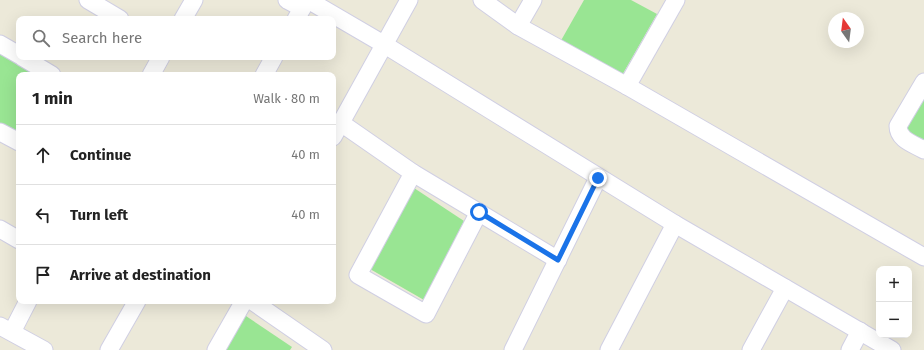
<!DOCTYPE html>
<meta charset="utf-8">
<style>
body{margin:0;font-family:"Fira Sans",sans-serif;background:#f6f6f6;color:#222}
.controls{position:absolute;right:12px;bottom:12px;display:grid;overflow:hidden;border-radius:8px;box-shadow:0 4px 16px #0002}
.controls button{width:36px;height:36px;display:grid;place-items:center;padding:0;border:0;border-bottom:1px solid #e0e0e0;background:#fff;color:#222;font:20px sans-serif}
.compass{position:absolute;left:828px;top:12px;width:36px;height:36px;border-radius:50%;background:#fff;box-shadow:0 4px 16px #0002;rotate:346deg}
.stop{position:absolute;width:12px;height:12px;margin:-9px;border:3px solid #1a73e8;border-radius:50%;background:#fff}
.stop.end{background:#1a73e8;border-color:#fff;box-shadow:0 1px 4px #0008}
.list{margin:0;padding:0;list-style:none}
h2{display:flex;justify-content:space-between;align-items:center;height:52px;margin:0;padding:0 16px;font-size:17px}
h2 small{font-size:13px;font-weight:400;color:#767676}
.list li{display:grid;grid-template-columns:26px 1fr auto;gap:12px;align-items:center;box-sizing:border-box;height:60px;padding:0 16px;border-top:1px solid #e0e0e0}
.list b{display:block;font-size:15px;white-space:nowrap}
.list em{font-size:13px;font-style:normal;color:#767676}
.icon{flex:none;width:22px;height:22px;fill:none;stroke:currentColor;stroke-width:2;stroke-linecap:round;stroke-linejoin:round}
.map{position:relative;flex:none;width:924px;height:350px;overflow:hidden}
.search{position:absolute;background:#fff;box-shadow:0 4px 16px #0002;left:16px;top:16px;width:320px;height:44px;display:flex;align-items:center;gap:10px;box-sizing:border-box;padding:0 14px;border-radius:8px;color:#767676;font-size:15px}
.panel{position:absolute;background:#fff;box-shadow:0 4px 16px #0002;left:16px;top:72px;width:320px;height:232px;border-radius:8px}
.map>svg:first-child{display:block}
.green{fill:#99e593}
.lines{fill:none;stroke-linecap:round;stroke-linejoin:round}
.minor-casing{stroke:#d0cfe3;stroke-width:19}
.minor{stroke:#fff;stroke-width:17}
.route{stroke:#1a73e8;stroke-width:5}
</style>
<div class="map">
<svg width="924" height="350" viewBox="0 0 924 350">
<rect width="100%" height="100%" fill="#ece9d9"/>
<g class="green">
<path d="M584,0H631L657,14L621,77L559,44Z"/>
<path d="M0,52L39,75H19V134L0,124Z"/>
<path d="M924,91V143L902,131Z"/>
<path d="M414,188L464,221L424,300L370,269Z"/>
<path d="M246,316L292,347L290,350H222L240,317Z"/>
</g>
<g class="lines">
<defs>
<g id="minor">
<path d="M88,0L120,19"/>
<path d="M287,0L302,8"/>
<path d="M308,0L385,45L675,224L892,350"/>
<path d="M482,0L518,26L627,86L924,257"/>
<path d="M183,19L194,0"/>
<path d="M296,19L307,0"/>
<path d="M518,26L533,0"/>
<path d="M0,44L19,55"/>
<path d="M22,57L52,75"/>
<path d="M151,75L161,57"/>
<path d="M264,75L274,57"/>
<path d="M924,82L898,126C898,140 914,144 924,150"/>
<path d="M627,86L676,0"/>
<path d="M341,123L413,173L558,260"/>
<path d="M0,132L19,142"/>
<path d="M333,137L409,0"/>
<path d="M413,173L358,275L426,314L479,212"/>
<path d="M0,229L19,240"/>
<path d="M252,301L323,350"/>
<path d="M0,326L44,350"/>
<path d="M12,332L28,301"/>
<path d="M109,350L137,301"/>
<path d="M216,350L244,301"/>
<path d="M513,350L598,178"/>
<path d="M609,350L675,224"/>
<path d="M751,350L785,288"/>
<path d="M850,350L860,331"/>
</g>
</defs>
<use href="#minor" class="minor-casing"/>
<use href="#minor" class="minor"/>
</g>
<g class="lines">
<path class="route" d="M479,212L558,260L598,178"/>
</g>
</svg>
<div class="controls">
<button>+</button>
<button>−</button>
</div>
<svg class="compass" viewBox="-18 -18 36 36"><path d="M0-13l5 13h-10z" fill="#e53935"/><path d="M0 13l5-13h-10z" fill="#767676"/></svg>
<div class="stop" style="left:479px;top:212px"></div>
<div class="stop end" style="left:598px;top:178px"></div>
<div class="search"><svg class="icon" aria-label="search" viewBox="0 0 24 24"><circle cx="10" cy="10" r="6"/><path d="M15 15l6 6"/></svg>Search here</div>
<section class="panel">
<h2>1 min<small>Walk · 80 m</small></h2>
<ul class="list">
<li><svg class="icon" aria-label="ahead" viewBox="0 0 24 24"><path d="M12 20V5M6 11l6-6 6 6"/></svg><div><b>Continue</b></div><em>40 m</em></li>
<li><svg class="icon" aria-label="left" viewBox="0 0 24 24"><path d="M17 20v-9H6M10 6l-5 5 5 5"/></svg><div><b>Turn left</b></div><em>40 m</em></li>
<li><svg class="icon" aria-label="arrive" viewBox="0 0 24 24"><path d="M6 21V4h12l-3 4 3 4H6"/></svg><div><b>Arrive at destination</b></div></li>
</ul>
</section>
</div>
